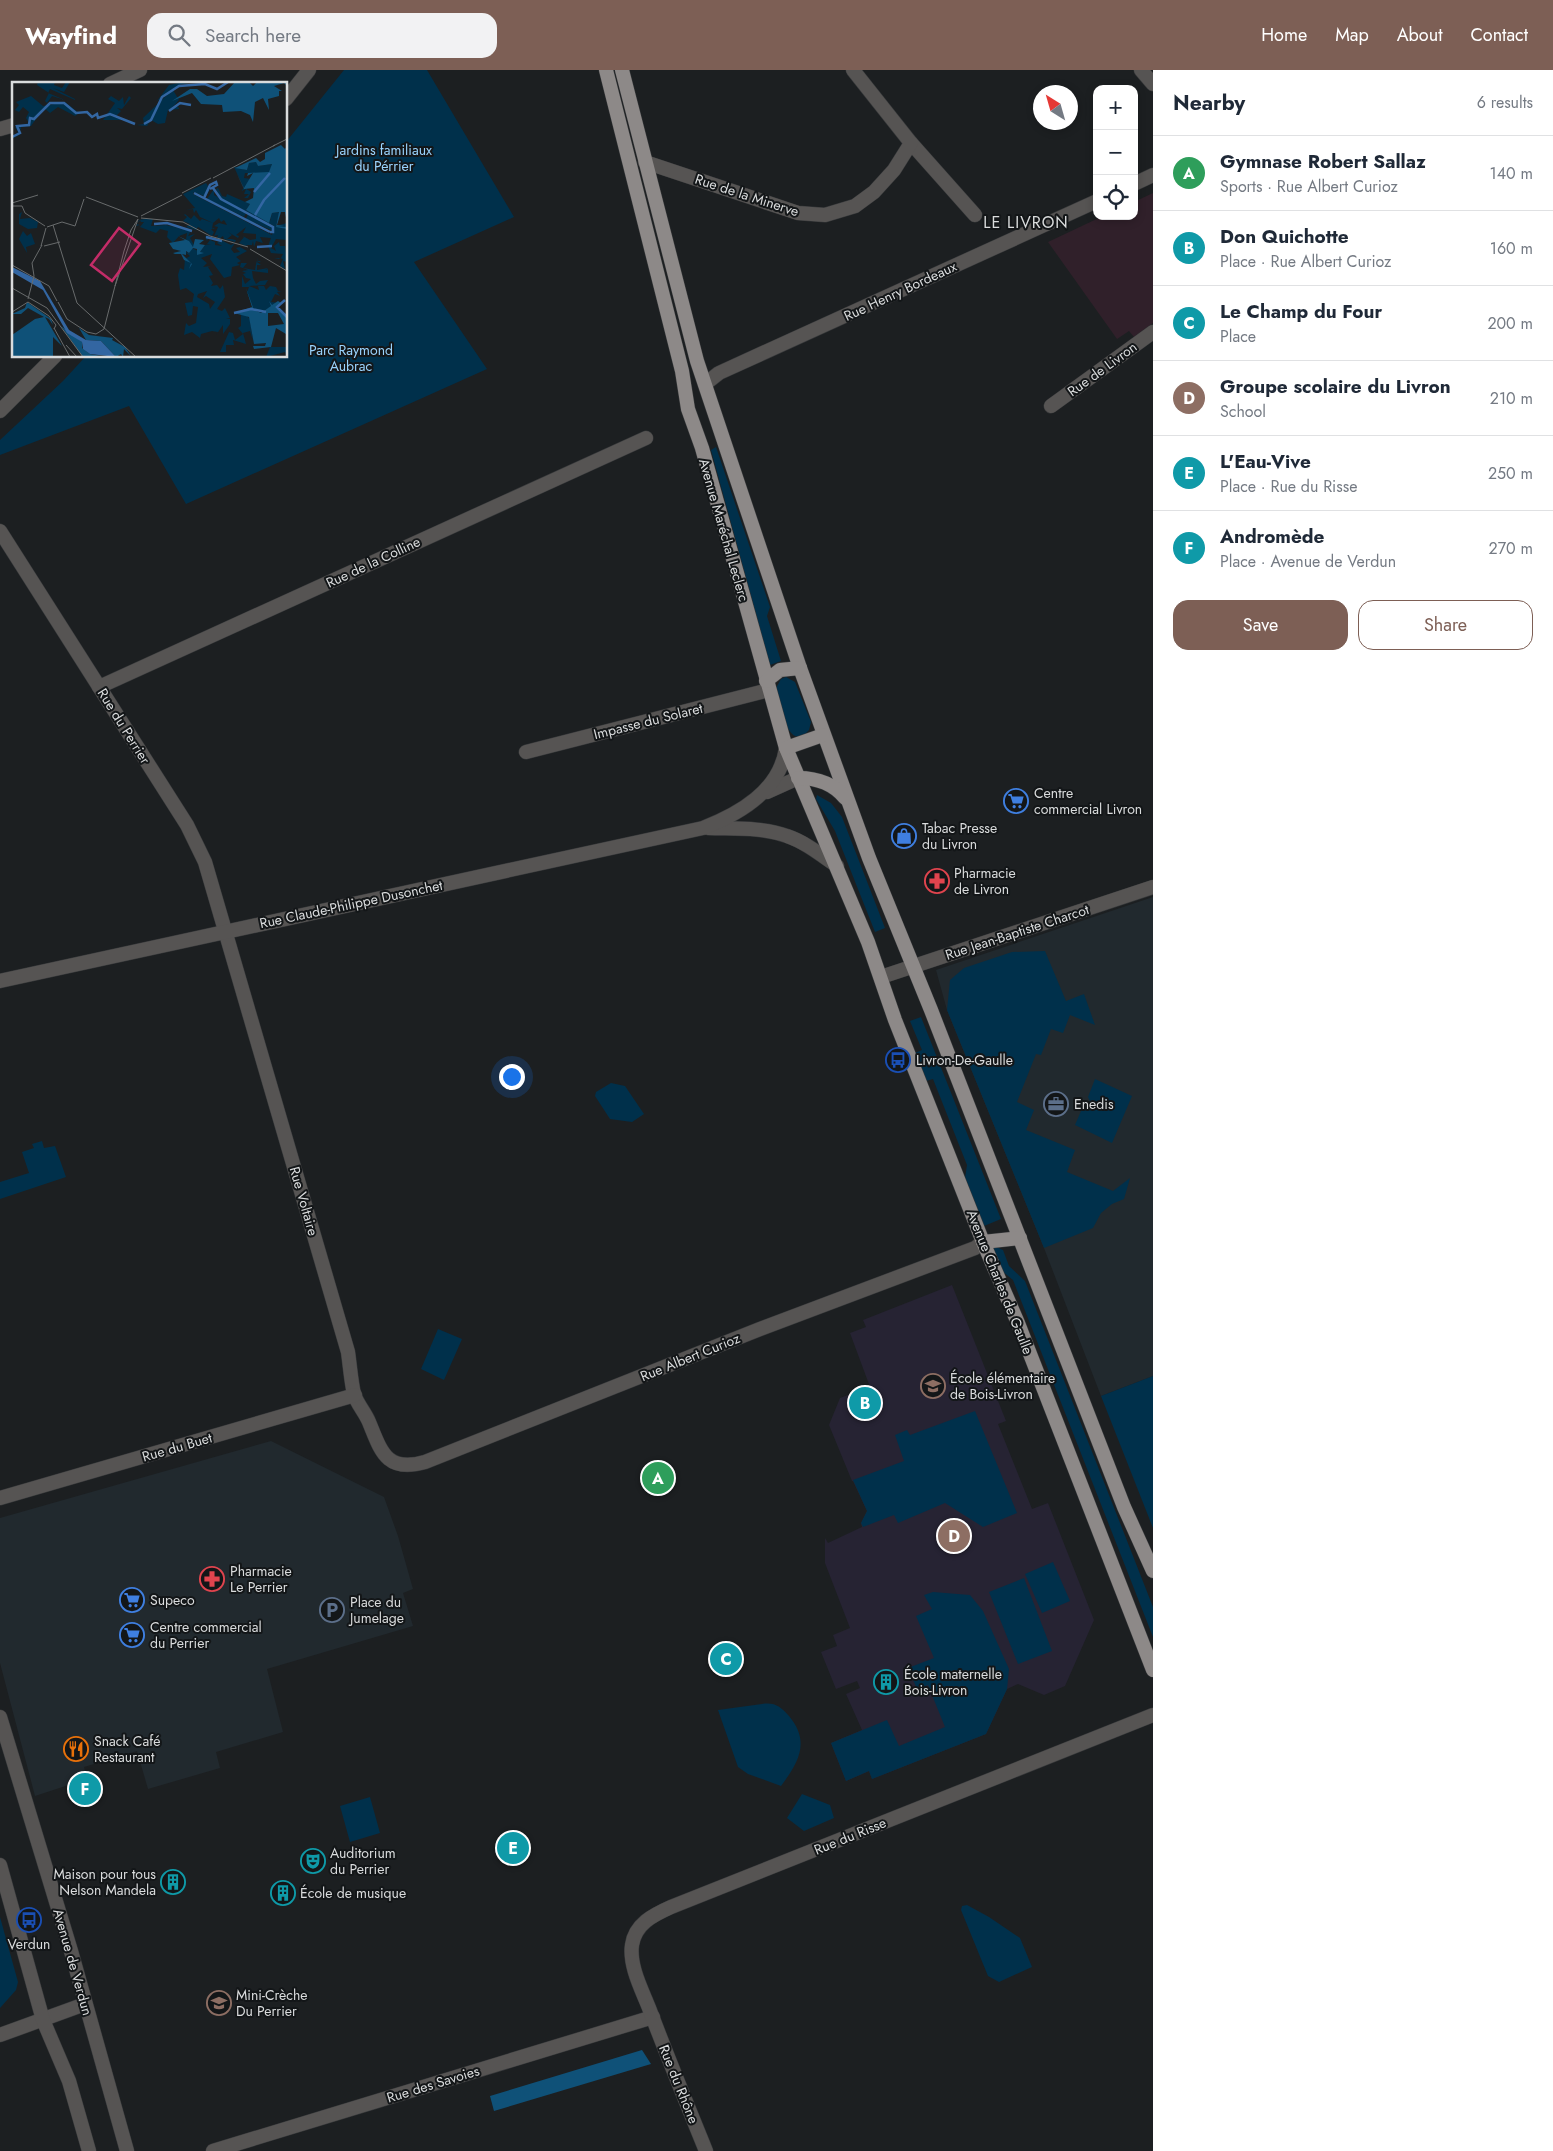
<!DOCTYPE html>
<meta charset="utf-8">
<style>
body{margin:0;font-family:Jost,sans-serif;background:#f2f2f3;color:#1f2937}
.controls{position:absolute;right:15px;top:15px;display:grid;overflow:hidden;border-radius:10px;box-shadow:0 2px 8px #0003}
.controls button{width:45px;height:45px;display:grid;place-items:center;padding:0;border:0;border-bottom:1px solid #e0e1e3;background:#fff;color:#1f2937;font:25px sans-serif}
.compass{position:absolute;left:1033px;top:15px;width:45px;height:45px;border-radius:50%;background:#fff;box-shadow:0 2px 8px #0003;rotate:323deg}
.you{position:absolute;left:511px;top:1006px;width:18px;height:18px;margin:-12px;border:4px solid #fff;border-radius:50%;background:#1a73e8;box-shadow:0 0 0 8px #1a73e833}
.badge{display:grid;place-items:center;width:32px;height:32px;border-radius:50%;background:#7d5f55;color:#fff;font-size:16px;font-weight:700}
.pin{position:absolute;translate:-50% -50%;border:2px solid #fff;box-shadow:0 1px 5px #0006}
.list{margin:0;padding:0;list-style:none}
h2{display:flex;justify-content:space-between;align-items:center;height:65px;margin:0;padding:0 20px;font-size:21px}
h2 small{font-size:16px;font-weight:400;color:#747a83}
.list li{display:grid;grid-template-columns:32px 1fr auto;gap:15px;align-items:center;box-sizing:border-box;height:75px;padding:0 20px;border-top:1px solid #e0e1e3}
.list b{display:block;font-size:19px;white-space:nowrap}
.list p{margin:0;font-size:16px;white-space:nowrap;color:#747a83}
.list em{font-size:16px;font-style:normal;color:#747a83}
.actions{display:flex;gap:10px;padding:15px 20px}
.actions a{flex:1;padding:11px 0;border:1px solid #7d5f55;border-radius:15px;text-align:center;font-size:18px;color:#7d5f55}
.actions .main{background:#7d5f55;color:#fff}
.icon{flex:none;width:28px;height:28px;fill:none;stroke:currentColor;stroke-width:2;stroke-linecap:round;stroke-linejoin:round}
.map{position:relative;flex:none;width:1153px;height:2081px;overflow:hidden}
header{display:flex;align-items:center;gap:30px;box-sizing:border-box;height:70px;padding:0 25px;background:#7d5f55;color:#fff}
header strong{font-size:24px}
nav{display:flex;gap:28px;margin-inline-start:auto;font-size:18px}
.search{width:350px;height:45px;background:#f2f2f3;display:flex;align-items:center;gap:12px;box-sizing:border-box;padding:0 18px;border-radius:15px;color:#747a83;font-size:19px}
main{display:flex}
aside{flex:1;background:#fff}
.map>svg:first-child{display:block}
.built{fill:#21292e}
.industrial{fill:#30202a}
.education{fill:#262333}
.green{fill:#00304b}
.forest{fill:#0f5178}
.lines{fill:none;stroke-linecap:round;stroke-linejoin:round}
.minor-casing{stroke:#37393b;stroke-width:15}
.tertiary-casing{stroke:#37393b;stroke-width:15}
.primary-casing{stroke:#37393b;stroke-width:15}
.minor{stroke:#565453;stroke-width:14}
.tertiary{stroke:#565453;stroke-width:14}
.primary{stroke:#8d8988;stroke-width:14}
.labels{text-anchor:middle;stroke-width:4;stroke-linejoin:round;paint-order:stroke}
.park-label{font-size:14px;fill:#99d3fd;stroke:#131618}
.street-label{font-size:14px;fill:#dadcdd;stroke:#131618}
.poi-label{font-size:14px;fill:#dadcdd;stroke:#131618;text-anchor:start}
.quarter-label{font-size:16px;letter-spacing:1px;fill:#dadcdd;stroke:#131618}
.inset-river{fill:none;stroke:#3366a2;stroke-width:2.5}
.inset-road{fill:none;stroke:#686b6c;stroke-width:1}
.view{fill:#c42c68;fill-opacity:0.15;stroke:#c42c68;stroke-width:2.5}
.inset-edge{fill:none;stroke:#dadcdd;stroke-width:2.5}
</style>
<header>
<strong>Wayfind</strong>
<div class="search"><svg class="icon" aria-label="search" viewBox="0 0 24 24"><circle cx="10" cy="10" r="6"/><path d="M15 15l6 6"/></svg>Search here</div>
<nav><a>Home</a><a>Map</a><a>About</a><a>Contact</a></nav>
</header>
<main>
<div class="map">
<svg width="1153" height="2081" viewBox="0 0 1153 2081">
<rect width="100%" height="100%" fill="#1c1f21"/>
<g class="built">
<path d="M1153,827V1306L1101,1326L1044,1178L947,940L936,900Z"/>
<path d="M271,1371L384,1427L398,1466L413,1519L403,1523L413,1556L267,1599L283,1662L216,1682L220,1698L148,1719L137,1681L84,1697L87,1709L35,1726L0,1593V1448Z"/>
</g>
<path class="industrial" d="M1153,123V253L1134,267L1129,261L1117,269L1048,172L1103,146H1134V132Z"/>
<path class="education" d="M952,1215L1006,1351L998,1354L1032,1439L1048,1433L1094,1550L1065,1616L1044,1625L1018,1614L1007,1619L986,1664L872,1709L869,1701L846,1711L831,1673L862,1660L846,1624L860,1618L857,1611L836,1619L821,1582L837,1576L833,1565L850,1558L825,1493V1468L828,1473L862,1457L861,1453L867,1441L853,1411H852L829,1355L840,1328L870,1317L850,1263L866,1257L863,1250Z"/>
<g class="green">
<path d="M344,0H427L514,147L414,192L487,299L186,434L129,336L0,385V370L63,311L86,286H286V72Z"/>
<path d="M716,377L770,537L767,546L781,591L770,595L711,380Z"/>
<path d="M786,607L795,612L811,652L809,660C787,685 780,632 776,618L781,609Z"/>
<path d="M817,725L831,733L842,747L885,858L875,862L835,761L816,729Z"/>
<path d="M1045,881L1066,931L1084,924L1095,955L1070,945L1063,963L1051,959L1041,985L1036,984L1017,1032L1034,1040L1026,1060L1075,1080L1067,1102L1113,1121L1130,1108L1124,1129L1112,1134L1101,1143L1093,1158L1044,1178L947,940L950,910L964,898L1012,882Z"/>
<path d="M921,947L1001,1149L984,1156L965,1108L967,1095L933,1009L926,1011L915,983L922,980L910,951Z"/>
<path d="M1095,1009L1132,1026L1112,1073L1075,1055L1081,1041L1092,1036L1088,1027Z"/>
<path d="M611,1013L625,1016L644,1044L632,1052L610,1049L595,1026L596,1022Z"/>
<path d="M42,1071L44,1078L55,1076L66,1107L0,1129V1112L29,1103L22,1082L34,1078L32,1074Z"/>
<path d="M992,1175L1003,1180L1009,1196L1025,1211L1153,1537V1567L1013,1210L1002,1201Z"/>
<path d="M438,1259L462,1269L444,1310L421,1299Z"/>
<path d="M1153,1306V1458L1101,1326Z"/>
<path d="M975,1341L1017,1443L983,1457L945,1433L898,1453L894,1445L863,1457L861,1453L867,1441L853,1410L904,1391L895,1365L907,1360L910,1365Z"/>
<path d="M1053,1492L1070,1531L1042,1543L1025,1504Z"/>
<path d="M1024,1508L1052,1581L1018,1594L989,1522Z"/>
<path d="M933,1522L970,1525L983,1541L1009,1599L1007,1619L986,1664L872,1709L869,1701L846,1711L831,1673L887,1650L899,1676L945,1657L928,1615L917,1619L908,1598L934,1588L916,1546L932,1539L924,1525Z"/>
<path d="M762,1634C775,1632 781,1637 789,1646C811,1672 798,1693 781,1716L748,1704L738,1697L718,1640Z"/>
<path d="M802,1724L830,1735L834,1748L804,1761L787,1748Z"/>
<path d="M370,1727L380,1763L350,1772L340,1736Z"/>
<path d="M967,1835L989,1847L1020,1868L1032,1897L999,1912L988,1906L961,1840L962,1836Z"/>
<path d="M0,1847L18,1912L16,1920L0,1938Z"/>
</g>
<path class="forest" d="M642,1980L651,1994L494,2041L490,2026Z"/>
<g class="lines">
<defs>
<g id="minor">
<path d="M110,14L140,0"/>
<path d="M0,59L14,55"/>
<path d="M911,73L975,145"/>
<path d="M645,92L798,143L825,145L855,136L874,122L894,100L911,73L853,0"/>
<path d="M1134,114L1153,105"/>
<path d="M705,314L719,303L1097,131"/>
<path d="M1051,336L1153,262"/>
<path d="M0,461L187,755L205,792L348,1282C350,1296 351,1311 354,1324C357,1334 365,1342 369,1352C381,1381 386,1403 425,1392L760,1259L975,1178L983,1172"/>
<path d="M99,617L646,368"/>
<path d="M526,682L769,620"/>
<path d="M767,722L798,708"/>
<path d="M708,758C734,759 762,757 787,766C805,772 821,785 837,796"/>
<path d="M0,911L703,758C739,744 780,721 786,678"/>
<path d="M0,1428L355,1325"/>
<path d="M0,1965L85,1934"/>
<path d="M213,2081L653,1947"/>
<path d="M706,2081C687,2034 667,1986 649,1938C642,1920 629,1896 632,1875C635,1854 653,1845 671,1837L1153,1645"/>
</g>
<g id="tertiary">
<path d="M1141,0L1153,14"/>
<path d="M286,29L309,0"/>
<path d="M0,341L55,286"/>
<path d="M881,907L1153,817"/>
<path d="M0,1647L71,1881L127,2081"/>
<path d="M0,1795L43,1950L69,2011L89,2081"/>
</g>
<g id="primary">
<path d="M606,0L682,301L688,339L702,378L786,678L868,872L895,950L983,1172L1018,1253L1153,1600"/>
<path d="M622,0L697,291L800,598L869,788L931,940L1124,1437L1153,1501"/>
<path d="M766,611L780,600L800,598"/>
<path d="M786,678L823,665"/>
<path d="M798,708C817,708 833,713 845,728"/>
<path d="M983,1172L1020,1168"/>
</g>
</defs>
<use href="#minor" class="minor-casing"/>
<use href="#tertiary" class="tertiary-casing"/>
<use href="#primary" class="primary-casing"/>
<use href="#minor" class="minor"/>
<use href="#tertiary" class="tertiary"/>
<use href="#primary" class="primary"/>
</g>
<defs>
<symbol id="supermarket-ring" viewBox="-11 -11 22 22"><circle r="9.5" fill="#131618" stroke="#3f7fe0" stroke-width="1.5"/><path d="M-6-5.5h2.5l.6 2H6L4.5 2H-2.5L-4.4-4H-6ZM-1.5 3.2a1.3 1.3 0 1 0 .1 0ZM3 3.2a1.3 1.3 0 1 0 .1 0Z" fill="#3f7fe0"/></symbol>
<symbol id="shop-ring" viewBox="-11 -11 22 22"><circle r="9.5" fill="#131618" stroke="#3f7fe0" stroke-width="1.5"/><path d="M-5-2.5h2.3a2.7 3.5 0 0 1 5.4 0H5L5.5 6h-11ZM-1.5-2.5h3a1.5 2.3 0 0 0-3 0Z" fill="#3f7fe0"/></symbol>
<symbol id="pharmacy-ring" viewBox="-11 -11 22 22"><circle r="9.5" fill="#131618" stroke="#e0444e" stroke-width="1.5"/><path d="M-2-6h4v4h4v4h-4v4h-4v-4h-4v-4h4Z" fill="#e0444e"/></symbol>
<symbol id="bus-ring" viewBox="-11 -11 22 22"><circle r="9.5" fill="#131618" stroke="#1a4fb4" stroke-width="1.5"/><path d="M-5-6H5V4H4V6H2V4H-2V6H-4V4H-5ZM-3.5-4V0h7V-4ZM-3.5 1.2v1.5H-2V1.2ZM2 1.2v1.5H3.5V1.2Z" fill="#1a4fb4"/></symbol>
<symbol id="office-ring" viewBox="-11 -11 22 22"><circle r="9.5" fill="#131618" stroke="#5c6f8a" stroke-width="1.5"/><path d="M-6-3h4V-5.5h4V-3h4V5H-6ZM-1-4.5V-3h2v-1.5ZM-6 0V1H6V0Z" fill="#5c6f8a"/></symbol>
<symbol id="school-ring" viewBox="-11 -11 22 22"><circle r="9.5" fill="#131618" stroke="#8d6e63" stroke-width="1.5"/><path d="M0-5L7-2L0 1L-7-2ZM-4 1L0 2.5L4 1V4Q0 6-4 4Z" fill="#8d6e63"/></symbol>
<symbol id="parking-ring" viewBox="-11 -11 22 22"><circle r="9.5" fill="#131618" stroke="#5c6f8a" stroke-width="1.5"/><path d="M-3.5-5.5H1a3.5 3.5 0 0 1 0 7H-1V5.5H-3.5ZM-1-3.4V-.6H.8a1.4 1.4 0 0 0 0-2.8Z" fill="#5c6f8a"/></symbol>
<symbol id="building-ring" viewBox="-11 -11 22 22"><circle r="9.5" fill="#131618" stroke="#0f9aa8" stroke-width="1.5"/><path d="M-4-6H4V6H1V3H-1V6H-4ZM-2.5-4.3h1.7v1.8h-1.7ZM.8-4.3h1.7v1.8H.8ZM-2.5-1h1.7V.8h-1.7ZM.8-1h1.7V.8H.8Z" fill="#0f9aa8"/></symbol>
<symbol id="restaurant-ring" viewBox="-11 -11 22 22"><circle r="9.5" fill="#131618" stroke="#e8710a" stroke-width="1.5"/><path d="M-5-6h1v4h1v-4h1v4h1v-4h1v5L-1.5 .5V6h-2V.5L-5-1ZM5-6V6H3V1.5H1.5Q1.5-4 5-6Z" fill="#e8710a"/></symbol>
<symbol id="theatre-ring" viewBox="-11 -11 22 22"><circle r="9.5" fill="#131618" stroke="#0f9aa8" stroke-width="1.5"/><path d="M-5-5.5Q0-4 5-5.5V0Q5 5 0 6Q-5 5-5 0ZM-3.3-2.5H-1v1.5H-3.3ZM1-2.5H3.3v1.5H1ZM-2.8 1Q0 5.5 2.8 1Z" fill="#0f9aa8"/></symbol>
</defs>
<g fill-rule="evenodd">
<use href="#supermarket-ring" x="1002" y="717" width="28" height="28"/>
<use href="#shop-ring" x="890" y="752" width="28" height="28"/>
<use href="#pharmacy-ring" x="923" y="797" width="28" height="28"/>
<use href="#bus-ring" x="884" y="976" width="28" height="28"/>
<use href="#office-ring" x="1042" y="1020" width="28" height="28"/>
<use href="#school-ring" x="919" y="1302" width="28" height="28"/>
<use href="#pharmacy-ring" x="198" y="1495" width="28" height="28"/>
<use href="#supermarket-ring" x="118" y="1516" width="28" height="28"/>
<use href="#parking-ring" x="318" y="1526" width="28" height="28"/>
<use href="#supermarket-ring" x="118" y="1551" width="28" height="28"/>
<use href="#building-ring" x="872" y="1598" width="28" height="28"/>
<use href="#restaurant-ring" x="62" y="1665" width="28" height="28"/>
<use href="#theatre-ring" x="299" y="1777" width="28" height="28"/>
<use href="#building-ring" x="159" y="1798" width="28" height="28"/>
<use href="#building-ring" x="269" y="1809" width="28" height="28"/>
<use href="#bus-ring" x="15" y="1836" width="28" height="28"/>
<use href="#school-ring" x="205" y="1919" width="28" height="28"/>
</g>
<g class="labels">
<g class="park-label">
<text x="384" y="85">Jardins familiaux<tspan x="384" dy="16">du Pérrier</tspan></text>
<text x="351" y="285">Parc Raymond<tspan x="351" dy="16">Aubrac</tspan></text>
</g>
<g class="street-label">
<text transform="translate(747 125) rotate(18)" y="5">Rue de la Minerve</text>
<text transform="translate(900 221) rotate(-25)" y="5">Rue Henry Bordeaux</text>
<text transform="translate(1102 299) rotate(-36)" y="5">Rue de Livron</text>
<text transform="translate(724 460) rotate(74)" y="5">Avenue Maréchal Leclerc</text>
<text transform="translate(373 492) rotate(-25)" y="5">Rue de la Colline</text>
<text transform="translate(648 651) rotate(-14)" y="5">Impasse du Solaret</text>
<text transform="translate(124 656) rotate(58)" y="5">Rue du Perrier</text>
<text transform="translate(351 834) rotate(-12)" y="5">Rue Claude-Philippe Dusonchet</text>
<text transform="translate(1017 862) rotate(-18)" y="5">Rue Jean-Baptiste Charcot</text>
<text transform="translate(304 1131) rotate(74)" y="5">Rue Voltaire</text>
<text transform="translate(1000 1212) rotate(68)" y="5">Avenue Charles de Gaulle</text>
<text transform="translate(690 1287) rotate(-22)" y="5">Rue Albert Curioz</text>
<text transform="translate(177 1377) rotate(-16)" y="5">Rue du Buet</text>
<text transform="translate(850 1766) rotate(-22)" y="5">Rue du Risse</text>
<text transform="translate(73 1892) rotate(74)" y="5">Avenue de Verdun</text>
<text transform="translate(433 2014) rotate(-17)" y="5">Rue des Savoies</text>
<text transform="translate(679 2014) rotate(68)" y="5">Rue du Rhône</text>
</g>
<g class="poi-label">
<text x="1034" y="728">Centre<tspan x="1034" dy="16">commercial Livron</tspan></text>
<text x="922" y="763">Tabac Presse<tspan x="922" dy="16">du Livron</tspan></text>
<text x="954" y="808">Pharmacie<tspan x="954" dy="16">de Livron</tspan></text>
<text x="916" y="995">Livron-De-Gaulle</text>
<text x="1074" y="1039">Enedis</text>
<text x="950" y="1313">École élémentaire<tspan x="950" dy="16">de Bois-Livron</tspan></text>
<text x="230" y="1506">Pharmacie<tspan x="230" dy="16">Le Perrier</tspan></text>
<text x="150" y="1535">Supeco</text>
<text x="350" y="1537">Place du<tspan x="350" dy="16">Jumelage</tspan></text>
<text x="150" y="1562">Centre commercial<tspan x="150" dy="16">du Perrier</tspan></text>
<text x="904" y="1609">École maternelle<tspan x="904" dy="16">Bois-Livron</tspan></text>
<text x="94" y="1676">Snack Café<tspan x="94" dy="16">Restaurant</tspan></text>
<text x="330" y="1788">Auditorium<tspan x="330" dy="16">du Perrier</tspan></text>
<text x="156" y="1809" text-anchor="end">Maison pour tous<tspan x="156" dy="16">Nelson Mandela</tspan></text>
<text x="300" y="1828">École de musique</text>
<text x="29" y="1879" text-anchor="middle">Verdun</text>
<text x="236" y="1930">Mini-Crèche<tspan x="236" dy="16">Du Perrier</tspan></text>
</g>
<g class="quarter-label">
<text x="1026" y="158">LE LIVRON</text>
</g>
</g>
<g transform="translate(12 12)">
<rect width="275" height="275" fill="#1c1f21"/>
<path d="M26,0H43L42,3L50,6L54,0H58L52,10L41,6L63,17V18L38,7L36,11L53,18L40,14L35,21L33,19L37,11L25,3ZM172,0H188L170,2L158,9L161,8L167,18L159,27L168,22H170L165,24L167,26V27L156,28L153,41L146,42L139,38L135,44L125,43L132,42L131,36L157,11L145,19L157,3ZM19,14L31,24L53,20L67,31L63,34L46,25L38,31L32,26L19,44L9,45V48L6,45L9,52L0,57L6,50L3,45L17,41L14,36L17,30L11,25L7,30L3,28L7,23L4,20ZM99,14L107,19L111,15L112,23L117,14L119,16L110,27L105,26L109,29L104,34H99L112,38H91L103,21L96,17ZM244,80L246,84L260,82L258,90L268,92L262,89L264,87L273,92H269L273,94L275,104L271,97L269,100L258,94V91H233L232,96L239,97L233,106L239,110L236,116H232L237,112H232L234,107L229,109L232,106L222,85L235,88L237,81ZM194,101L198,107L194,115L182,110L181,112L260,153L262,144L209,117L204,107L206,106L210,114L214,115L215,112L238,122L234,128L258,139L260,131L268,130L264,144L275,141V145L271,146L275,147V158L264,157L259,166L264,169L262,164L267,160L268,164H273L275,180L271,179L273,187L268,184L271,177L268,176L267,177L262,176H269L271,172L259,171L256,164L259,156L248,155L251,161L244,159L242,165L247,166L242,165L241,159L240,163H234L236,165L227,161L232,155L229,153L238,158L244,157V152L231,151L234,145L224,153L227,154L226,156L216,150L220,153L215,157H219L224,158L223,160L212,157L211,154L207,157L219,163L223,161L219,167L222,171L228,170L224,166L228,165L235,169L224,175L229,179L225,181L228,183L220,185L219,194L212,196L198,177L200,172L189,176L195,181L191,185L199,184L196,185L201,193L197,194L201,201L199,204L205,203L208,207L211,203L213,215L205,227L210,229L213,226L218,236L214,237H218V242L211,252V243L204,253L206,250L200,249L189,252L188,256L180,250L172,253L174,241L177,244L184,241L186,225L181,224L180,233L176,234L173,221L180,220V222L182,212L174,206L168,208L166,193L168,186L172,188L173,177L178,174L173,170L177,171L180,166L188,170L193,163L199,162H195L198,158L203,160V163L210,164L205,161L209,158L196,156L195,159L193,154L205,156L206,153L202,154L206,145L202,144L207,141L215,143L212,138L209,140L207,136L201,141L200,147L201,146L203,147H199L202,150L200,154L186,145L184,148L174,145L178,142L171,139L175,135L172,133L173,132L179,137L182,133L188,139L190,137L201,141L188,135L184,128L182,131L181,127L174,128L183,126L171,112ZM195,209L191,216L194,214L203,220L198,227L197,222L185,215L186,212ZM202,107V113L234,131L232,135L195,117ZM10,130L8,137L18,136L26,140L25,146L16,147L7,142V132ZM236,132L261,145V149L234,137ZM132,137H141L139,144L154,143L179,149L176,154L183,152L178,156L183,165L179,164L174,157L175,151L167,154L161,161L155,155L156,149L148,147L144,151L128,145L132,140H129L128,138L125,142L128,143L124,144L127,138ZM11,149L15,154L19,151L23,162L14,165L15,171L7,157ZM246,175L245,180L247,179L249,180H245L249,183H245V188L256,186L253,188L256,187V191L240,189L241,196L244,202L248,199L256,198L253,203L237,204L247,208L246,204H252L254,208L258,204L264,205L266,209H270L265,210L268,214L263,212L259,220L266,221L248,231L241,227L235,210L237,205H230V194L233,202L239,197L234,196L231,192L234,191L230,189L236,188L228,185L229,181H235L231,186L243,188L244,182ZM232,231L238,237L241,259L238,249L231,251L234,262L221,258L222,263H214V270H208L217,250L221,251L223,258L231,252L226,246L229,244V232ZM258,265H275V275L273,270L254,275Z" fill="#00304b" fill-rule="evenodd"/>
<path d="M223,0H237L241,4L245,0H275V4L272,1L262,4L270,9H267V14L256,17L257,28L251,16L243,20L241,40L238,33L229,29L211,30L210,23L189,22L180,11L160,19L178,7H185L195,14L212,12ZM269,63L273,67L275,64V141L273,130H269L265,143H273L264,144L275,145V147L264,145L267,130L260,131L257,141L234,128L238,122L233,120L241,116L242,106L232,107L224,90L232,106L241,91L235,94L236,91L257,90L260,82L246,84L244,80L237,81L235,88L223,86L244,76L248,80L253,77V71ZM166,154L177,159L181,165L183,157L192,158L187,162L193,163L188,170L192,171L185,173V167L181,166L177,171L174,169V173L170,172L180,182L177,187L179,181L172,178L169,172H163L161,171L169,169L161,167L157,161L173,158ZM234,206L242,228L249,231L259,224L257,219L260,223L266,219L269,221L266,227L275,233L274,252L264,246L259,265L242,267L241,264H253L254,261L242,262L237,235L222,231L240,225ZM256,231H266L272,242L256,244ZM15,220L39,237L41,243L37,237L33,235L50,264L41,255V275H0V253L23,237L32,235L16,226L9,232H0L13,226ZM49,244L70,260V266L78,272L94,275H71ZM67,246L77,253L101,256L100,258L113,265L119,274L112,267L111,275L109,272L104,275L89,259L74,258Z" fill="#0f5178" fill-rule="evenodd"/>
<path d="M0,185L28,199L57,248L74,258L89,259L104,275L78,272L71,267L70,260L55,251L31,208L0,190Z" fill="#3366a2"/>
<path class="inset-river" d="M157,29L168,21L179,23M132,42L139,38L150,15L167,4L193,2L205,7L216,0M0,55L8,51L5,44L17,43L18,36L22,37L38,21H52L64,31L75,30L80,35L85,32L86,36L98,32L123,42M201,106L209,117L261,145V150H258M242,110L258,91M182,111L258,150M192,116L198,103L204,100L205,103L198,107M243,133L252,118L273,96M142,142L155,141L180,149M194,155L210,159M245,165L260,164M273,218L265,225L275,235M222,231L239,227L254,230"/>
<path class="inset-road" d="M261,64L275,57M201,96L263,63M170,111L199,96M74,115L126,135M0,121L26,113M0,124H10L13,131L33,144M129,134L170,113M129,136L171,140L198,154L236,165M126,137L119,148L112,169L103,204L126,137M41,143L65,221L124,275M35,145L50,140L63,144L72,117M29,164L34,146M32,164L48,160M238,167L275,189M0,183L37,204L45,219M0,206L35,226L71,275M16,217L22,194L20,181L30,163M46,220L55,237L75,250L84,252L92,247M0,230L16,220L37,234L44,243L42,247M42,246L58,275M92,247L103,204M54,263L65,275"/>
<path class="view" d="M107,146L128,162L100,199L79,183Z"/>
<rect width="275" height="275" class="inset-edge"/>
</g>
</svg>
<div class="controls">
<button>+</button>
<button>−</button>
<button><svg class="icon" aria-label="locate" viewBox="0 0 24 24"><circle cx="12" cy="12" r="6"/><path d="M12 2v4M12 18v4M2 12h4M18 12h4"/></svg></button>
</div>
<svg class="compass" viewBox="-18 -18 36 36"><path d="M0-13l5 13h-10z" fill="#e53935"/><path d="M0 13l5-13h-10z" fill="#747a83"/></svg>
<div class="you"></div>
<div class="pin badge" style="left:658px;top:1408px;background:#2e9e5b">A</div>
<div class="pin badge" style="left:865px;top:1333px;background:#0f9aa8">B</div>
<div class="pin badge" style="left:726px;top:1589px;background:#0f9aa8">C</div>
<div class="pin badge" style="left:954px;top:1466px;background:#8d6e63">D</div>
<div class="pin badge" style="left:513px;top:1778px;background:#0f9aa8">E</div>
<div class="pin badge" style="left:85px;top:1719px;background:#0f9aa8">F</div>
</div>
<aside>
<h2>Nearby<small>6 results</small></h2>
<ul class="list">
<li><span class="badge" style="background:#2e9e5b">A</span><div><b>Gymnase Robert Sallaz</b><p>Sports · Rue Albert Curioz</p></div><em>140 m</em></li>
<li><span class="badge" style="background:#0f9aa8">B</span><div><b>Don Quichotte</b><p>Place · Rue Albert Curioz</p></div><em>160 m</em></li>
<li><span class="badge" style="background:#0f9aa8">C</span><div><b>Le Champ du Four</b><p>Place</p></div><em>200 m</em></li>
<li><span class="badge" style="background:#8d6e63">D</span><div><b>Groupe scolaire du Livron</b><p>School</p></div><em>210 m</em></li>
<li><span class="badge" style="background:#0f9aa8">E</span><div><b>L'Eau-Vive</b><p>Place · Rue du Risse</p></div><em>250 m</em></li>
<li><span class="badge" style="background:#0f9aa8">F</span><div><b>Andromède</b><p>Place · Avenue de Verdun</p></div><em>270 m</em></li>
</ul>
<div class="actions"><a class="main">Save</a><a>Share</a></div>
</aside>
</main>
